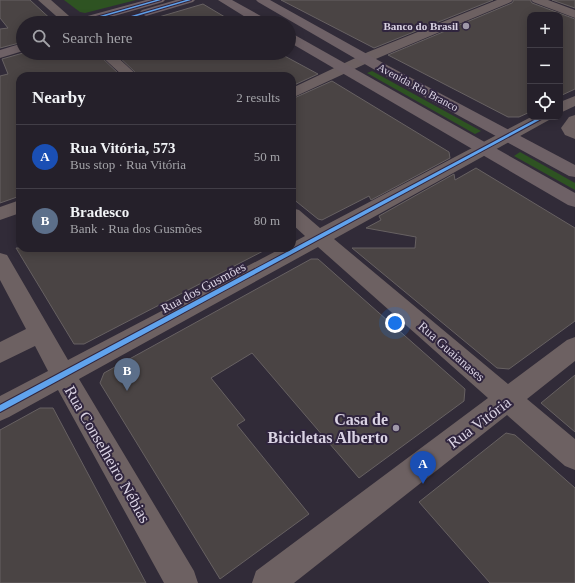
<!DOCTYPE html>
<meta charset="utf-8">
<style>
body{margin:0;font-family:"Times New Roman",serif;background:#2d2832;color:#f1f3f6}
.controls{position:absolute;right:12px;top:12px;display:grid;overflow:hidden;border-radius:8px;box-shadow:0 2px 10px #0003}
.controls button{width:36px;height:36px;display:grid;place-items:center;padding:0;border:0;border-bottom:1px solid #423e47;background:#25202a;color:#f1f3f6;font:20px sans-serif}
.you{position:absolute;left:395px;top:323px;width:14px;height:14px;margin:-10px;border:3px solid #fff;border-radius:50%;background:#1a73e8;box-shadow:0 0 0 6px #1a73e833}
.badge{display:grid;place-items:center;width:26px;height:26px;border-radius:50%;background:#bca0f2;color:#fff;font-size:13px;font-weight:700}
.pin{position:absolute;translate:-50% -33px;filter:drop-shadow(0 1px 2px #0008)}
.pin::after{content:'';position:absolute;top:21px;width:14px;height:12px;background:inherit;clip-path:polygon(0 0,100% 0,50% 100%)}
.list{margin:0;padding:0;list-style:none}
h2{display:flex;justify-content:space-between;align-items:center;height:52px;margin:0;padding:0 16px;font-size:17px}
h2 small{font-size:13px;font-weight:400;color:#a3a3a8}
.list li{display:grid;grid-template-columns:26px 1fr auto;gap:12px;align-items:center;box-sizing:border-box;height:64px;padding:0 16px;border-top:1px solid #423e47}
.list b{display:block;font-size:15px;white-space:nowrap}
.list p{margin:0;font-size:13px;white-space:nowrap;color:#a3a3a8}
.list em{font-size:13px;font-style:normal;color:#a3a3a8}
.icon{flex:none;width:22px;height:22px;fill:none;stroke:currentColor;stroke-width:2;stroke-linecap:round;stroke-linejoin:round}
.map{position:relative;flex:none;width:575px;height:583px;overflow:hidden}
.search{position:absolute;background:#25202a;box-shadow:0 2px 10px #0003;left:16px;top:16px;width:280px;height:44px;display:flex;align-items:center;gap:10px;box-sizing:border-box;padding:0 14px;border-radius:22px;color:#a3a3a8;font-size:15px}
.panel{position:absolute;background:#25202a;box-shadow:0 2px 10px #0003;left:16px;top:72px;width:280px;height:180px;border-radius:12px}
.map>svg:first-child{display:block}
.green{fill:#2e5322}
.building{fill:#4a4444;stroke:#676162}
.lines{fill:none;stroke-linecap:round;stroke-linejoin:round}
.minor{fill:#6d6162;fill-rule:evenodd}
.major{fill:#6e6166;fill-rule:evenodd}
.cycleway-casing{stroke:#30253e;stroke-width:2}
.cycleway{fill:#60a3ed;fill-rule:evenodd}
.poi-dot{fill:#9f98a8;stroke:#30253e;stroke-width:1.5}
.labels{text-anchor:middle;stroke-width:4;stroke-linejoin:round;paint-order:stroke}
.far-poi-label{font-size:11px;font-weight:bold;fill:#dad3e4;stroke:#30253e;text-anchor:end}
.far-street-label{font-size:11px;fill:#dad3e4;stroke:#30253e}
.street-label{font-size:13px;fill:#dad3e4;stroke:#30253e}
.near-poi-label{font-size:16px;font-weight:bold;fill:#dad3e4;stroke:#30253e;text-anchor:end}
.near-street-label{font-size:16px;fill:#dad3e4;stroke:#30253e}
</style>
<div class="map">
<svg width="575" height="583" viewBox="0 0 575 583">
<rect width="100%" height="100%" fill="#312b38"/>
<g class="green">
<path d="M64,0H136L85,13L80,12Z"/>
<path d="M372,71L481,131L475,134L367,73Z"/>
<path d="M520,152L575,183V190L514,156Z"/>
</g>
<g class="building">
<path d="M0,0H30L55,23H23V42L0,48V29L8,28L0,18Z"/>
<path d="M281,0H493L374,48Z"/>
<path d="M514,0H530L532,3L575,19V89L560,96V15H530V112L519,117H508L388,55L512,3Z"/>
<path d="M552,0H575V8Z"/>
<path d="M203,4L235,23H153L152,19Z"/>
<path d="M23,53H97L121,76H20V196L0,203V76L8,74L2,59Z"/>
<path d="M115,53H279L318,74L292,86V76H139Z"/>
<path d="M332,81L449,152L450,158L371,200L369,196L322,220L318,219L292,198V99Z"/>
<path d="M476,168L575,228V321L509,369L497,368L352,248H415L416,237L366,228L381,220L379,216L454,174L455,180Z"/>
<path d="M16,248H269L84,344H74Z"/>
<path d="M311,259H318L465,389L464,401L359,478L252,353L211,378L245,420L237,425L309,514L220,579L100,383L104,373Z"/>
<path d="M575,375V432L541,403Z"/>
<path d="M40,408H53L146,583H0V430Z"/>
<path d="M506,433L515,435L575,488V583H490L419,502Z"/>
</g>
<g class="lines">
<g class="minor">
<path d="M38,0H51L77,23H64Z"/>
<path d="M497,0H513L511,2L378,58L292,98V88L368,52Z"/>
<path d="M531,0H548L575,10V18L533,2Z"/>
<path d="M98,53H113L138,76H123Z"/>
<path d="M575,96V106L560,113V102Z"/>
<path d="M575,115V139L565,135L561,128L569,117Z"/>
<path d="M531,117H551L549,120L334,239L508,384L567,340L575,337V361L527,399L575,439V470L565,466L507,415L294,583H252L256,571L488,398L318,247L79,379L194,571L198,583H164L58,390L9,417L0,421V396L48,371L35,346L0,363V342L26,329L0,280V253L7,255L68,360L282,248H292V243L305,236L292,224V208L299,210L320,228Z"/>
<path d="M20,200V213L0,220V207Z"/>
</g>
<g class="major">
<path d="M146,0H165L163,2L90,23H71L73,20Z"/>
<path d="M176,0H195L193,2L146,16L142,14L140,12L142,10Z"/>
<path d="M218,0H232L268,20L270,23H255Z"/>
<path d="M256,0H270L385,64L575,165V177L569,176L375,70L258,2Z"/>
<path d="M289,33L293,34L575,193V207L568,205L289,42Z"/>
<path d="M23,43V51L0,58V50Z"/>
</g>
<defs>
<g id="cycleway">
<path d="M156,0H161L81,23H75Z"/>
<path d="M186,0H191L113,23H107Z"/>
<path d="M540,117H545L0,412V405Z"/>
</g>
</defs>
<use href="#cycleway" class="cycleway-casing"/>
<use href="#cycleway" class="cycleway"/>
</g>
<g class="poi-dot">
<circle cx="466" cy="26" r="4"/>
<circle cx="396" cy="428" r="4"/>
</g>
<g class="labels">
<g class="far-poi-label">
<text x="458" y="30">Banco do Brasil</text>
</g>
<g class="far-street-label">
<text transform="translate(418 87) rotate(28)" y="4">Avenida Rio Branco</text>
</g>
<g class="street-label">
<text transform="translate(203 287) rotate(-28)" y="5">Rua dos Gusmões</text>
<text transform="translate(452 351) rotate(41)" y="5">Rua Guaianases</text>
</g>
<g class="near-poi-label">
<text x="388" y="425">Casa de<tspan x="388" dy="18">Bicicletas Alberto</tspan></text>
</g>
<g class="near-street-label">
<text transform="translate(479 422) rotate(-37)" y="6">Rua Vitória</text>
<text transform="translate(108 454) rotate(60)" y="6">Rua Conselheiro Nébias</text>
</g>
</g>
</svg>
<div class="controls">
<button>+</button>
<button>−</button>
<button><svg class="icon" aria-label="locate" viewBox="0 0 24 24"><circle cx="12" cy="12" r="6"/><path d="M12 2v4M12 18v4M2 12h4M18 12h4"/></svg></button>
</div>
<div class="you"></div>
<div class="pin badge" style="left:423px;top:484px;background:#1a4fb4">A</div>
<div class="pin badge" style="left:127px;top:391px;background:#5c6f8a">B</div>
<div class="search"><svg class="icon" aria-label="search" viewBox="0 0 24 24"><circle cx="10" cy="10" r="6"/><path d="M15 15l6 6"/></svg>Search here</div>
<section class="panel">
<h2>Nearby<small>2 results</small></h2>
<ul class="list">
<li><span class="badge" style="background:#1a4fb4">A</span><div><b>Rua Vitória, 573</b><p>Bus stop · Rua Vitória</p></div><em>50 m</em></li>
<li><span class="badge" style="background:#5c6f8a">B</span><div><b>Bradesco</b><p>Bank · Rua dos Gusmões</p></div><em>80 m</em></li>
</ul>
</section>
</div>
